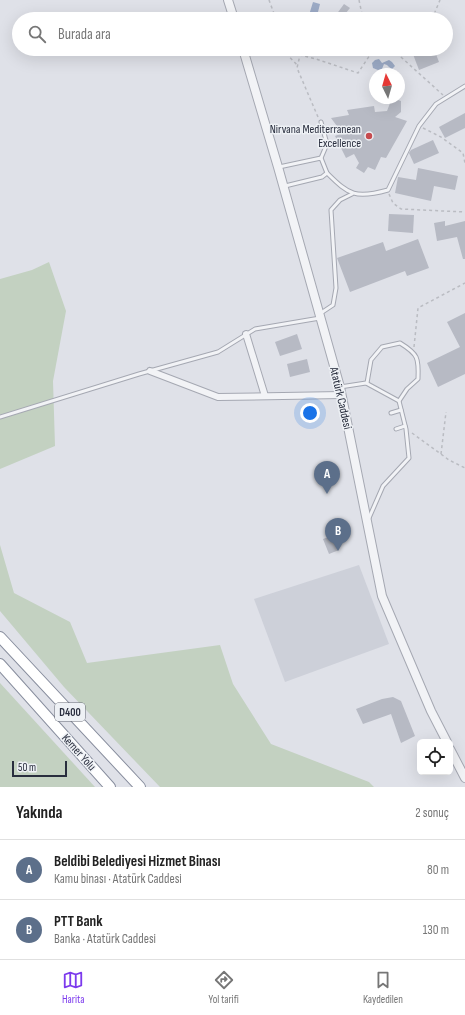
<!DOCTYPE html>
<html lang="tr">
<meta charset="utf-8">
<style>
body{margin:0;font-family:"Sofia Sans Condensed",sans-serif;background:#f6f6f6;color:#222}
.controls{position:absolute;right:12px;bottom:12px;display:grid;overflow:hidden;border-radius:6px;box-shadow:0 4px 16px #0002}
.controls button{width:36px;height:36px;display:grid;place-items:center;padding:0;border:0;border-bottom:1px solid #e0e0e0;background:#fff;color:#222;font:20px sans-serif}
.compass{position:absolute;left:369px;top:68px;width:36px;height:36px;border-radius:50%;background:#fff;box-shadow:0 4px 16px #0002;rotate:355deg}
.scale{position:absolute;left:12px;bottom:10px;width:55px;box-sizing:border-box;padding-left:4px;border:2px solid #292e3e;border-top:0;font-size:11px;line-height:14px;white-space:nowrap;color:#292e3e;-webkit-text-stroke:3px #eef1f5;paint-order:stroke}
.you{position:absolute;left:310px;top:413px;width:14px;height:14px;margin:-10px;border:3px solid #fff;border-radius:50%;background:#1a73e8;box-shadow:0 0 0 6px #1a73e833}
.badge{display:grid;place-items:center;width:26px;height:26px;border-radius:50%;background:#7c3aed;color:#fff;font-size:13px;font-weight:700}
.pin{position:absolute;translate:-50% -33px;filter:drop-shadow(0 1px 2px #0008)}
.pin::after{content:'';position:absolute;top:21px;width:14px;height:12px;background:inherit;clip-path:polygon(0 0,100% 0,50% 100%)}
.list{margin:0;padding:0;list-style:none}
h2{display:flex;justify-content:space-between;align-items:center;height:52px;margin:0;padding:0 16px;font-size:17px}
h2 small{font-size:13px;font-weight:400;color:#767676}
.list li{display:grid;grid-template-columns:26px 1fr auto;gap:12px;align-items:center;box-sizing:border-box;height:60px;padding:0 16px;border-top:1px solid #e0e0e0}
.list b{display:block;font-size:15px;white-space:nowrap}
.list p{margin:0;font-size:13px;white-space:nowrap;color:#767676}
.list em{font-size:13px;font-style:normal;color:#767676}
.icon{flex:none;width:22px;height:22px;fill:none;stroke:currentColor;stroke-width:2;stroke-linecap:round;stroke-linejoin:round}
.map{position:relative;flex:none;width:465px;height:787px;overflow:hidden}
.search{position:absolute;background:#fff;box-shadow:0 4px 16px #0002;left:12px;right:12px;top:12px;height:44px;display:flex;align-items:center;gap:10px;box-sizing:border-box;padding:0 14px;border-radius:22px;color:#767676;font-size:15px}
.sheet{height:172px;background:#fff}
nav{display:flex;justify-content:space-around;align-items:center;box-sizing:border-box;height:56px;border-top:1px solid #e0e0e0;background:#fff;font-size:11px;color:#767676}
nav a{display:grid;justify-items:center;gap:2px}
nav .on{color:#7c3aed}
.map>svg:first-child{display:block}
.built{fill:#cdd0d9}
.green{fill:#c3d1c1}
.water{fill:#9cabc6}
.building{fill:#b7bac4}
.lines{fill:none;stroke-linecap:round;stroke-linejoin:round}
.service-casing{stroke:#a5a8b2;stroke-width:5}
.minor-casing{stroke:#a5a8b2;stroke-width:8}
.tertiary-casing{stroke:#a5a8b2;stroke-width:10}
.trunk-casing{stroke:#878d9d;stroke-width:12}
.path{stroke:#babcc2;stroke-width:1.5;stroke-dasharray:3 3;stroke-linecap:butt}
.service{stroke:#f2f3f6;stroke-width:3}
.minor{stroke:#f2f3f6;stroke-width:6}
.tertiary{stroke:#f2f3f6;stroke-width:8}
.trunk{stroke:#fff;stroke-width:10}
.poi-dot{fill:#c64b4f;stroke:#eef1f5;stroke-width:1.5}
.labels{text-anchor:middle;stroke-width:3;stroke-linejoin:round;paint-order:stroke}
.shield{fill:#eef1f5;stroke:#646875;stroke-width:1}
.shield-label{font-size:11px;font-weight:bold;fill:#292e3e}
.poi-label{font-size:12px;fill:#292e3e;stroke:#eef1f5;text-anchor:end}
.street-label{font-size:12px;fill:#292e3e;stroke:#eef1f5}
</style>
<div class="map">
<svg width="465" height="787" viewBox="0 0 465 787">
<rect width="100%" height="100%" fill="#dfe1e8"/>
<path class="built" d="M359,565L389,644L285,682L254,599Z"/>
<g class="green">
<path d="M49,262L66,311L53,381L55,446L0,469V279L32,270Z"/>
<path d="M0,545L14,593L70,622L87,663L220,645L233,684L271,744L369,782L374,787H160L64,687L0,611Z"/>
<path d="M0,683L95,787H0Z"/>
</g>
<g class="water">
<path d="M313,2L320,4L317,16L318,19H306V15H309Z"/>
<path d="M379,59L382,63L389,60L392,62L395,66L392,69L389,67L387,65L384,64L382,69L378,70L373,68L372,63L375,60Z"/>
</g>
<g class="building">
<path d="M344,4L350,8L341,19H333Z"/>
<path d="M411,49H434L439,62L419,70Z"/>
<path d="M392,98L401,101V112L395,117L407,121L386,158L381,157L375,170L368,167L364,173L356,168L359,163L354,154L346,158L335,136L342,133L331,118L349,115L347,110L374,106L375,112L387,111Z"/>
<path d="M465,113V128L445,138L439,127Z"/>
<path d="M433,140L439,153L414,164L409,153L411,150Z"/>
<path d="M418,168L458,176L455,190L434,186L431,201L395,193L398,177L416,180Z"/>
<path d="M389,214L414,215L413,233L388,231Z"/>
<path d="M445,221V226L465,221V259H463L457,237L437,241L434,223Z"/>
<path d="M418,239L429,268L407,276L405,271L350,292L337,258L383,242L386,251Z"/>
<path d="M465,313V374L438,387L427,363L460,347L447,322Z"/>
<path d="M297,334L302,349L280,356L275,342Z"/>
<path d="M307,359L310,372L290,377L287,364Z"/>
<path d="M334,535L339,550L329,554L323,539Z"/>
<path d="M393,697L401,701L415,736L401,743L391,714L363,724L356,709L382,699Z"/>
</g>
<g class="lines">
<defs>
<g id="service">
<path d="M321,122L327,144L321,158"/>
<path d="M279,167L321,158L327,173L322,177L285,186"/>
<path d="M327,173C349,195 356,199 388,190L419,126L436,104L465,86"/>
<path d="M321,313L333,305L336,288L331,210L340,200L352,194"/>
<path d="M367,383L371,360L382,347L400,343C418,354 419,358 418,379L407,389L399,401"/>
<path d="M340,387L366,383L399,401L406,429L409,458L383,486L369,518"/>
<path d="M391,413L401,410"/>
<path d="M0,417L139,374L218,352L255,329L320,318"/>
<path d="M396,429L405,426"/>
</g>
<g id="minor">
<path d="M246,334L265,396"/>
<path d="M150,371L218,397L341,395"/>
</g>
<g id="tertiary">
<path d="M228,0L234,19"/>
<path d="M243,49L278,167L340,387L382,596L431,711L447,742"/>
<path d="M450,749L465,778"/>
</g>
<g id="trunk">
<path d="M0,637L140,787"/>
<path d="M0,664L110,787"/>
</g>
</defs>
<use href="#service" class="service-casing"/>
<use href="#minor" class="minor-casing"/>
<use href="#tertiary" class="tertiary-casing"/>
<use href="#trunk" class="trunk-casing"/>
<g class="path">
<path d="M269,0L276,19"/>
<path d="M359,0L363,19"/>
<path d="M432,19L440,0"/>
<path d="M282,49L298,66"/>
<path d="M392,49L443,95"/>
<path d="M318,117L297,68L300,55L316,59L358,73L374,49"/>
<path d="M423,128L441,137L463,153L465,163"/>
<path d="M389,194L393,203L401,209L465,212"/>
<path d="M414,347L418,308L465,283"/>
<path d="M412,433L449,460L465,468"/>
<path d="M441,454L446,412"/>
</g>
<use href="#service" class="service"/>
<use href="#minor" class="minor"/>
<use href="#tertiary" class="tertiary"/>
<use href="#trunk" class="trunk"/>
</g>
<circle class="poi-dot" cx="369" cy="136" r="4"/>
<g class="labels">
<rect class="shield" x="55" y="703" width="30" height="18" rx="3"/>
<g class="shield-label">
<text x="70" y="716">D400</text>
</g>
<g class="poi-label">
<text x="361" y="133">Nirvana Mediterranean<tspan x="361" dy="14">Excellence</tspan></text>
</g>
<g class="street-label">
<text transform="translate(341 398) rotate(77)" y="4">Atatürk Caddesi</text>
<text transform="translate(79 752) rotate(48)" y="4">Kemer Yolu</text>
</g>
</g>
</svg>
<div class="controls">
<button><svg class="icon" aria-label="locate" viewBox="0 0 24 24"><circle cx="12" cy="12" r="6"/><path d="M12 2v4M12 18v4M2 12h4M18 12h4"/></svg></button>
</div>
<svg class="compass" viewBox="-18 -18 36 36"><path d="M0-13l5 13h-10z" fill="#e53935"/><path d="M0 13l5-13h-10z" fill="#767676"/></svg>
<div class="scale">50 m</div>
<div class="you"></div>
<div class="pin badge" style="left:327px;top:494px;background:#5c6f8a">A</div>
<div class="pin badge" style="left:338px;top:551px;background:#5c6f8a">B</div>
<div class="search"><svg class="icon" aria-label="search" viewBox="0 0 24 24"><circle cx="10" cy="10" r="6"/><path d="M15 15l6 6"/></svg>Burada ara</div>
</div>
<section class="sheet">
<h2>Yakında<small>2 sonuç</small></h2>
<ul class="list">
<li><span class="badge" style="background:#5c6f8a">A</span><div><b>Beldibi Belediyesi Hizmet Binası</b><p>Kamu binası · Atatürk Caddesi</p></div><em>80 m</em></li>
<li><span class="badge" style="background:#5c6f8a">B</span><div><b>PTT Bank</b><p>Banka · Atatürk Caddesi</p></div><em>130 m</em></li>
</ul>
</section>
<nav>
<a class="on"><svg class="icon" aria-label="map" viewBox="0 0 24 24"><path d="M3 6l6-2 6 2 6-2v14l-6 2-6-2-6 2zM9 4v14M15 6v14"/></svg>Harita</a>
<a><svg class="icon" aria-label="directions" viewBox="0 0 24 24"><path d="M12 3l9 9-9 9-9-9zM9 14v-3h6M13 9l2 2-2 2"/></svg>Yol tarifi</a>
<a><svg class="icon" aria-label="saved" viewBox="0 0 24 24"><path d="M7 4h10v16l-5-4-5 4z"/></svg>Kaydedilen</a>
</nav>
